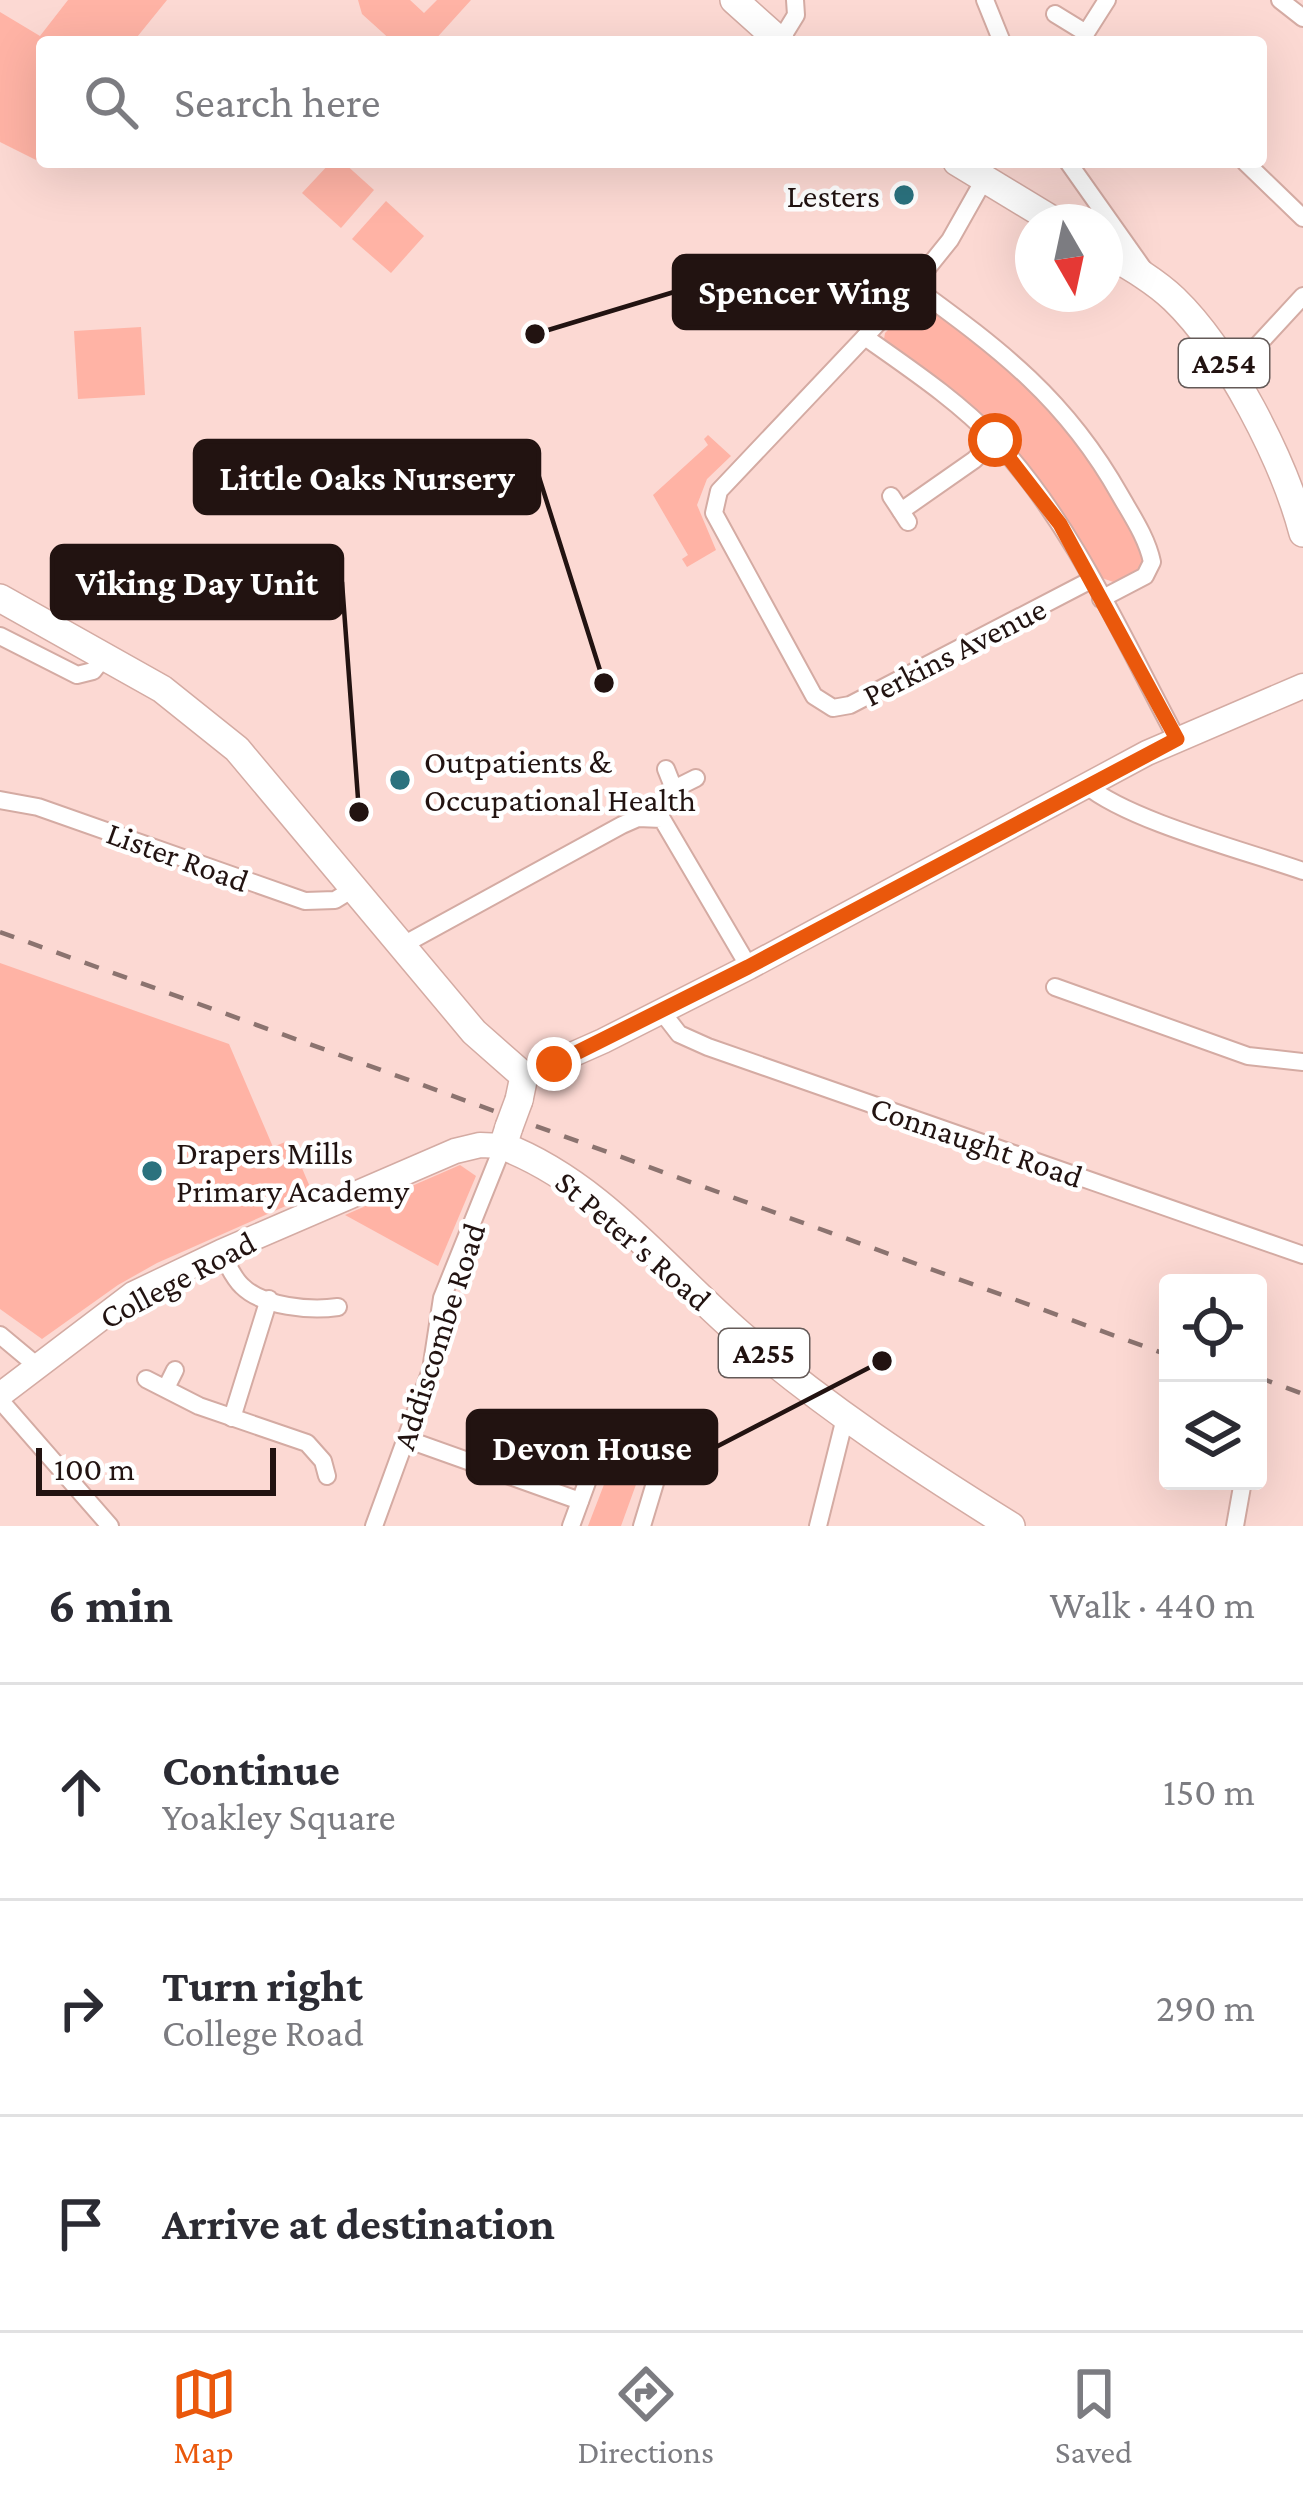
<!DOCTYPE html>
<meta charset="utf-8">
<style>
body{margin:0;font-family:"Crimson Pro",serif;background:#f7f7f7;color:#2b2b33}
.controls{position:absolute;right:36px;bottom:36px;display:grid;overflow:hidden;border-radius:12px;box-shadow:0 12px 48px #0002}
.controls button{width:108px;height:108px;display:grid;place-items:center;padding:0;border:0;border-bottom:3px solid #e1e1e2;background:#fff;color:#2b2b33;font:60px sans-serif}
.compass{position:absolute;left:1015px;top:204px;width:108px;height:108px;border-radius:50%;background:#fff;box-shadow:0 12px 48px #0002;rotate:171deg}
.scale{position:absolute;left:36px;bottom:30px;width:240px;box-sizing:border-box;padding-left:12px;border:6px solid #221311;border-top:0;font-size:33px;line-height:42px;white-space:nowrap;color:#221311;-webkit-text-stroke:9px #fff;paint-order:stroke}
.stop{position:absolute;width:36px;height:36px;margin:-27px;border:9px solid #ea580c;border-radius:50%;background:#fff}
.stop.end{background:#ea580c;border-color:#fff;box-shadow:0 3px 12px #0008}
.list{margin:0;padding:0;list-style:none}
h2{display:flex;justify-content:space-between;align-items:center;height:156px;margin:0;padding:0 48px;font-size:51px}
h2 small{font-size:39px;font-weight:400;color:#7c7c81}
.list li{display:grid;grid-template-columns:78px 1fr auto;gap:36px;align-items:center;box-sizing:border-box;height:216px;padding:0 48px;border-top:3px solid #e1e1e2}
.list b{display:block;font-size:45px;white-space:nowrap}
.list p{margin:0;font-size:39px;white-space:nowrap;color:#7c7c81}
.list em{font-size:39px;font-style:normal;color:#7c7c81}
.icon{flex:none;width:66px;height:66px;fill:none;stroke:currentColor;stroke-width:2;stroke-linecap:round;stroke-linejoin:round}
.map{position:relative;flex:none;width:1303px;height:1526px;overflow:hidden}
.search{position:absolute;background:#fff;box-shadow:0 12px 48px #0002;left:36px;right:36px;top:36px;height:132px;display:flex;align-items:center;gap:30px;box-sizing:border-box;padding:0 42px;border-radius:12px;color:#7c7c81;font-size:45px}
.sheet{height:804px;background:#fff}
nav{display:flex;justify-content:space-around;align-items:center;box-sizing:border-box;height:168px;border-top:3px solid #e1e1e2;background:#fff;font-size:33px;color:#7c7c81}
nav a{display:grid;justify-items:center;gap:6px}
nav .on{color:#ea580c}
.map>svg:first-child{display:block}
.green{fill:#ffb3a5}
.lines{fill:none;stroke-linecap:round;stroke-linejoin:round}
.street-casing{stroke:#d4aba3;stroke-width:20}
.secondary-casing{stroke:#d4aba3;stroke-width:27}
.primary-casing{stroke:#d4aba3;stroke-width:30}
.street{stroke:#fff;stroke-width:16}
.secondary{stroke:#fff;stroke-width:24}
.primary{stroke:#fff;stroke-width:27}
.rail{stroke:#8b736f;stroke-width:4.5;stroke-dasharray:15 15;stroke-linecap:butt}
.primary-bridge-casing{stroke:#d4aba3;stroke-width:30;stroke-linecap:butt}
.primary-bridge{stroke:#fff;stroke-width:27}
.route{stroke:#ea580c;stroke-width:15}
.poi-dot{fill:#2b727e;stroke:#fff;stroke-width:4.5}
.labels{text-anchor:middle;stroke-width:9;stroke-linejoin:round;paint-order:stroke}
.shield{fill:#fff;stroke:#645a58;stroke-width:3}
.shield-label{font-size:30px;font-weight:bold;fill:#221311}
.poi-label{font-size:33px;fill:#221311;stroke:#fff;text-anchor:start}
.street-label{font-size:33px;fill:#221311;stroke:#fff}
.leader{fill:none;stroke:#221311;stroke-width:4.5}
.callout-dot{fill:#221311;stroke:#fff;stroke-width:4.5}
.callout{fill:#221311;stroke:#221311;stroke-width:4.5}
.callout-label{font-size:36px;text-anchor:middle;font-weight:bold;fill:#fff}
</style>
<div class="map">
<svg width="1303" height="1526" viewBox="0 0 1303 1526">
<rect width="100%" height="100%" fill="#fcd9d3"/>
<g class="green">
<path d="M68,0H167L133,42H42V152L36,160L0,142V12L40,36Z"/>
<path d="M358,0H410L424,13L437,0H471L433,42H393L362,14Z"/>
<path d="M331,162H343L374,190L341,228L302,193Z"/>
<path d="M386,201L424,236L391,273L352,239Z"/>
<path d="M919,299C992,346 1060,408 1106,481C1121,505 1133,531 1146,556L1143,568L1116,583L1102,578C1066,516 1027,455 973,407C945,383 909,365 884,339L885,333Z"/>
<path d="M141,327L145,395L78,399L74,331Z"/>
<path d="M708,435L731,456L707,479L697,505L716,550L687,567L682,559L688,555L653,495L708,445L704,439Z"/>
<path d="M0,963L229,1044L273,1147L290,1140L313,1194L157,1263L118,1285L42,1339L0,1309Z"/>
<path d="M460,1165L476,1176L438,1266L345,1215Z"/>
<path d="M612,1455L647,1466L650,1483L638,1479L621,1526H588L610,1469L600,1464Z"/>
</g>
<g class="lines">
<defs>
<g id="street">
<path d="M985,0L1002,42"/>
<path d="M1280,0L1303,18"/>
<path d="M1055,14L1086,33L1107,0"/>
<path d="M780,41L796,15L795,0"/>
<path d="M1068,162L1145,271"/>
<path d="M1245,162L1303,218"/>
<path d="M985,178L950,240L913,286L719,491L714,513L814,696L833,708L850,705L1091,580"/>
<path d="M913,286C1001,350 1066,399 1120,495C1132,516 1147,538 1152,562L1145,576L1101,599"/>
<path d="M865,337C910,369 957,400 995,440C1074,525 1122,637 1177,739"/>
<path d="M1231,374L1303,296"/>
<path d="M891,496L908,522"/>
<path d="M901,511L974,460L995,440"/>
<path d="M0,636L77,675L93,671L104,657"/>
<path d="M666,769L674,789L696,778"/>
<path d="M1086,785C1129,821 1246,851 1303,871"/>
<path d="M0,800L38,807L305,901L335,900L353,889"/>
<path d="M403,945L622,825L638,818L662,819L749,967"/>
<path d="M1055,987L1248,1056L1303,1062"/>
<path d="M662,1012L679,1034L708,1047L1303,1255"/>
<path d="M221,1252C227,1263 233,1278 242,1286C263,1307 311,1311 338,1307"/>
<path d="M0,1335L36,1365"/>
<path d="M146,1379L199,1406L307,1443L323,1461L327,1476"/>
<path d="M166,1388L175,1370"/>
<path d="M0,1400L110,1526"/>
<path d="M232,1418L269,1299"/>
<path d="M406,1439L580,1501"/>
<path d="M374,1526L431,1370L442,1298L503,1146"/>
<path d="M571,1526L597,1455L613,1447L651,1461L658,1473L642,1526"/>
<path d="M818,1526L845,1418"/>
<path d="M1235,1526L1243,1481"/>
</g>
<g id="secondary">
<path d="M524,1076L603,1041L749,967L1147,753L1303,686"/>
<path d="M0,1395L133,1294L221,1252L455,1151L480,1145L503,1146"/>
</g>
<g id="primary">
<path d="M734,0L781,42"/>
<path d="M957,162L1056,222"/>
<path d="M1105,252C1129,266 1154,280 1174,299C1228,351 1284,461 1303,533"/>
<path d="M0,598L162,689L237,749L474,1032L524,1076L519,1100"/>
<path d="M509,1127L503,1146C599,1183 664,1268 740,1334C825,1407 916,1467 1011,1526"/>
</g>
</defs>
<use href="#street" class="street-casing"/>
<use href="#secondary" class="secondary-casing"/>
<use href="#primary" class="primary-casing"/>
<use href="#street" class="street"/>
<use href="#secondary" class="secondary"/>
<use href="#primary" class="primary"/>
<g class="rail">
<path d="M0,932L1168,1355"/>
<path d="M1258,1377L1303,1394"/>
</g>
<defs>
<path id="primary-bridge" d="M509,1127L519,1100"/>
</defs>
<use href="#primary-bridge" class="primary-bridge-casing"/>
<use href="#primary-bridge" class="primary-bridge"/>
</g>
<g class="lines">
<path class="route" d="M554,1064L748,967L1177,739L1060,524L995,440"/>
</g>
<g class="poi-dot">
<circle cx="904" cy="195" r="12"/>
<circle cx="400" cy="780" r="12"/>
<circle cx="152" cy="1171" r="12"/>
</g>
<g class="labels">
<g class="shield">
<rect x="1179" y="339" width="90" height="48" rx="9"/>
<rect x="719" y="1329" width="90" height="48" rx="9"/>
</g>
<g class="shield-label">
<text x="1224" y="373">A254</text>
<text x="764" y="1363">A255</text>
</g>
<g class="poi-label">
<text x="880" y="207" text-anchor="end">Lesters</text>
<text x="424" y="773">Outpatients &amp;<tspan x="424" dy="38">Occupational Health</tspan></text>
<text x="176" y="1164">Drapers Mills<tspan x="176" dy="38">Primary Academy</tspan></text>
</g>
<g class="street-label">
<text transform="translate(954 651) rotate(-27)" y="12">Perkins Avenue</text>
<text transform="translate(178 856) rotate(20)" y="12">Lister Road</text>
<text transform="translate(977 1141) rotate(19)" y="12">Connaught Road</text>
<text transform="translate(634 1240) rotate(41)" y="12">St Peter's Road</text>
<text transform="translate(177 1279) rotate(-28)" y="12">College Road</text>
<text transform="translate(438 1336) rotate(-72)" y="12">Addiscombe Road</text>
</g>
</g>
<path class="leader" d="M535 334L674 292M604 683L539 477M359 812L342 582M882 1361L716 1447"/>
<g class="callout-dot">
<circle cx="535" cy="334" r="12"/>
<circle cx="604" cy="683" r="12"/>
<circle cx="359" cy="812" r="12"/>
<circle cx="882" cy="1361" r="12"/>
</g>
<g class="callout">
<rect x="674" y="256" width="260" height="72" rx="12"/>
<rect x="195" y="441" width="344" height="72" rx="12"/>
<rect x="52" y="546" width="290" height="72" rx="12"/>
<rect x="468" y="1411" width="248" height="72" rx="12"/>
</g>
<g class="callout-label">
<text x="804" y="304">Spencer Wing</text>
<text x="367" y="490">Little Oaks Nursery</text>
<text x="197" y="595">Viking Day Unit</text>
<text x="592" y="1460">Devon House</text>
</g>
</svg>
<div class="controls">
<button><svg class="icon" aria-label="locate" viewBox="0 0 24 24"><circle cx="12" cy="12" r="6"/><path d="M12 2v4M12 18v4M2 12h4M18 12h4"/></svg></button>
<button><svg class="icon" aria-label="layers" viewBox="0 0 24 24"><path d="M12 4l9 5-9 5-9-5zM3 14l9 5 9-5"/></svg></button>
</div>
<svg class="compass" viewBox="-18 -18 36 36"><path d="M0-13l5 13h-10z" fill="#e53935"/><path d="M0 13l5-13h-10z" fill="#7c7c81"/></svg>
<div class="scale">100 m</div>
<div class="stop" style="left:995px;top:440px"></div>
<div class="stop end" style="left:554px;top:1064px"></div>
<div class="search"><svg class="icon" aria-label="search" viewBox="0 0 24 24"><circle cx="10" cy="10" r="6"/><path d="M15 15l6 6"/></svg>Search here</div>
</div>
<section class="sheet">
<h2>6 min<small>Walk · 440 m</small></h2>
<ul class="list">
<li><svg class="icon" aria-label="ahead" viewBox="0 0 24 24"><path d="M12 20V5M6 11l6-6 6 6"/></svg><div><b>Continue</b><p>Yoakley Square</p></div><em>150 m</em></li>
<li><svg class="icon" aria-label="right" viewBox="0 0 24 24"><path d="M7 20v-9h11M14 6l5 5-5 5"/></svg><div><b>Turn right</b><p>College Road</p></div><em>290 m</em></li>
<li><svg class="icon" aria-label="arrive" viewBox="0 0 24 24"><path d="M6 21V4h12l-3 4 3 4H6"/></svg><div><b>Arrive at destination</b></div></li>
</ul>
</section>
<nav>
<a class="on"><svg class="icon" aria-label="map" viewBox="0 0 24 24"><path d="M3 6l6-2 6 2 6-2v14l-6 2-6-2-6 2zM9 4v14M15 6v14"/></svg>Map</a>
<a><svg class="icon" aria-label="directions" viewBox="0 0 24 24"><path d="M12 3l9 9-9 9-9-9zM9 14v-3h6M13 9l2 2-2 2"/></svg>Directions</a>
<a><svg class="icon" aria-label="saved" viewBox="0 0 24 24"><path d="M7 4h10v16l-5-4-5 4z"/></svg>Saved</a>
</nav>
